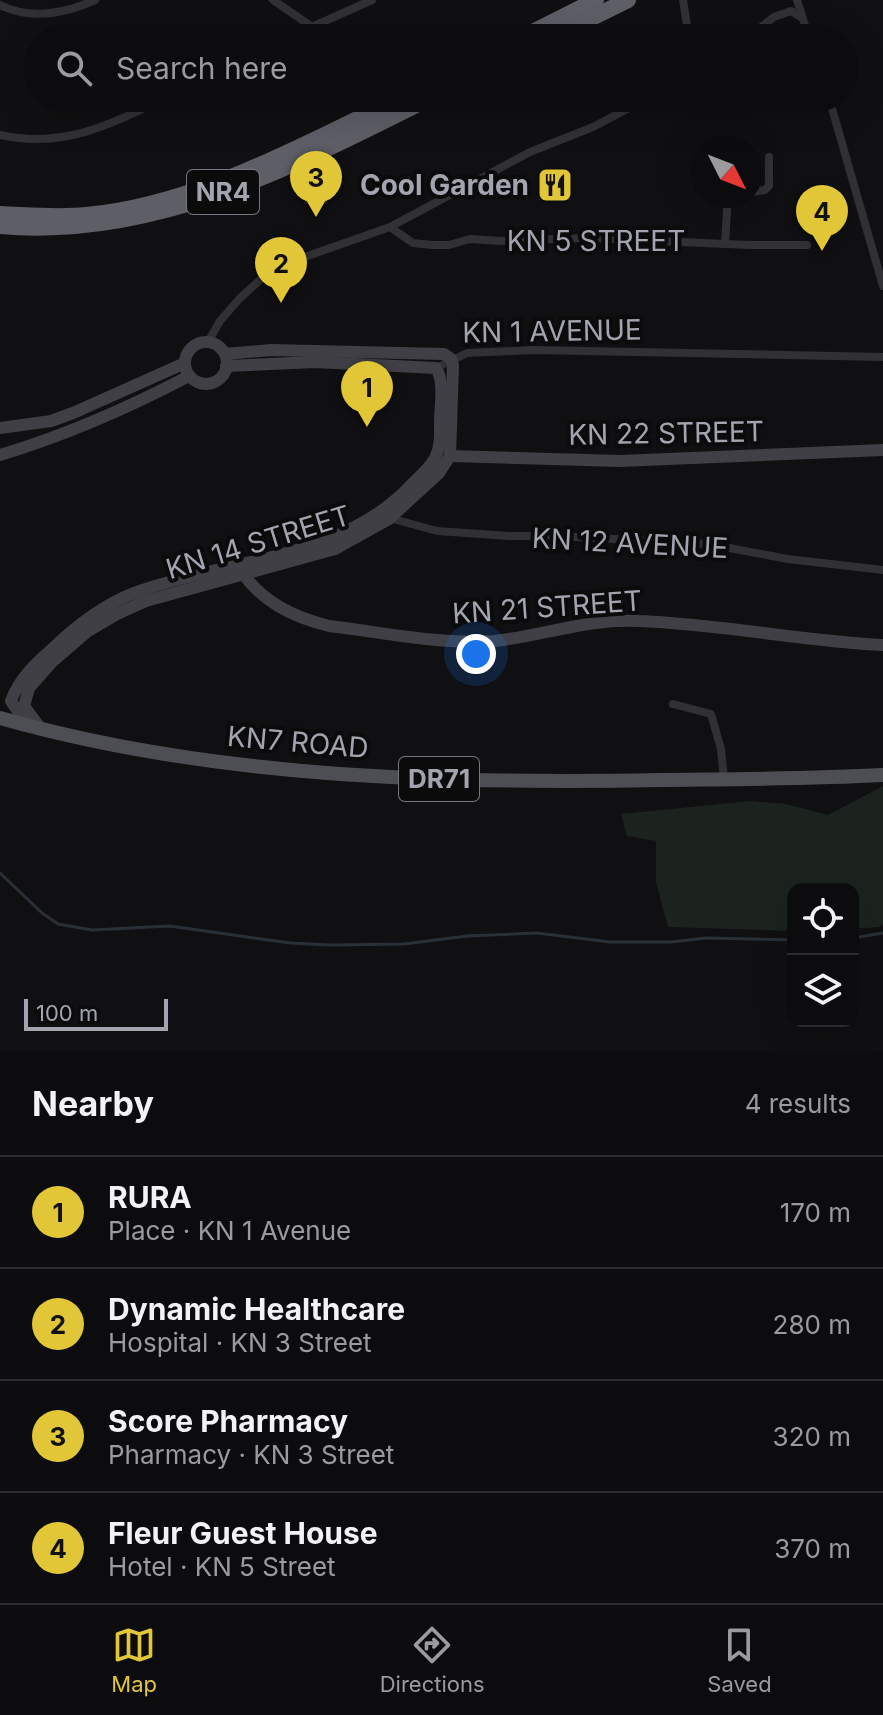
<!DOCTYPE html>
<meta charset="utf-8">
<style>
body{margin:0;font-family:Inter,sans-serif;background:#151416;color:#f1f3f6}
.controls{position:absolute;right:24px;bottom:24px;display:grid;overflow:hidden;border-radius:16px;box-shadow:0 8px 32px #0002}
.controls button{width:72px;height:72px;display:grid;place-items:center;padding:0;border:0;border-bottom:2px solid #2c2b2e;background:#0c0b0d;color:#f1f3f6;font:40px sans-serif}
.compass{position:absolute;left:691px;top:136px;width:72px;height:72px;border-radius:50%;background:#0c0b0d;box-shadow:0 8px 32px #0002;rotate:132deg}
.scale{position:absolute;left:24px;bottom:20px;width:144px;box-sizing:border-box;padding-left:8px;border:4px solid #a2a4b0;border-top:0;font-size:22px;line-height:28px;white-space:nowrap;color:#a2a4b0;-webkit-text-stroke:6px #0b0b0c;paint-order:stroke}
.you{position:absolute;left:476px;top:654px;width:28px;height:28px;margin:-20px;border:6px solid #fff;border-radius:50%;background:#1a73e8;box-shadow:0 0 0 12px #1a73e833}
.badge{display:grid;place-items:center;width:52px;height:52px;border-radius:50%;background:#e1c637;color:#111;font-size:26px;font-weight:700}
.pin{position:absolute;translate:-50% -66px;filter:drop-shadow(0 2px 4px #0008)}
.pin::after{content:'';position:absolute;top:42px;width:28px;height:24px;background:inherit;clip-path:polygon(0 0,100% 0,50% 100%)}
.list{margin:0;padding:0;list-style:none}
h2{display:flex;justify-content:space-between;align-items:center;height:104px;margin:0;padding:0 32px;font-size:34px}
h2 small{font-size:26px;font-weight:400;color:#9a9b9d}
.list li{display:grid;grid-template-columns:52px 1fr auto;gap:24px;align-items:center;box-sizing:border-box;height:112px;padding:0 32px;border-top:2px solid #2c2b2e}
.list b{display:block;font-size:30px;white-space:nowrap}
.list p{margin:0;font-size:26px;white-space:nowrap;color:#9a9b9d}
.list em{font-size:26px;font-style:normal;color:#9a9b9d}
.icon{flex:none;width:44px;height:44px;fill:none;stroke:currentColor;stroke-width:2;stroke-linecap:round;stroke-linejoin:round}
.map{position:relative;flex:none;width:883px;height:1051px;overflow:hidden}
.search{position:absolute;background:#0c0b0d;box-shadow:0 8px 32px #0002;left:24px;right:24px;top:24px;height:88px;display:flex;align-items:center;gap:20px;box-sizing:border-box;padding:0 28px;border-radius:44px;color:#9a9b9d;font-size:30px}
.sheet{height:552px;background:#0c0b0d}
nav{display:flex;justify-content:space-around;align-items:center;box-sizing:border-box;height:112px;border-top:2px solid #2c2b2e;background:#0c0b0d;font-size:22px;color:#9a9b9d}
nav a{display:grid;justify-items:center;gap:4px}
nav .on{color:#e1c637}
.map>svg:first-child{display:block}
.grass{fill:#1c231e}
.lines{fill:none;stroke-linecap:round;stroke-linejoin:round}
.stream{stroke:#2a3038;stroke-width:3}
.street{stroke:#313135;stroke-width:8}
.secondary{stroke:#3f3f45;stroke-width:12}
.primary{stroke:#4d4d54;stroke-width:14}
.highway{stroke:#5d5e66;stroke-width:16}
.labels{text-anchor:middle;stroke-width:8;stroke-linejoin:round;paint-order:stroke}
.shield{fill:#0b0b0c;stroke:#75767f;stroke-width:2}
.shield-label{font-size:26px;font-weight:bold;fill:#a2a4b0}
.poi-label{font-size:28px;font-weight:bold;fill:#a2a4b0;stroke:#0b0b0c;text-anchor:end}
.street-label{font-size:28px;fill:#a2a4b0;stroke:#0b0b0c}
</style>
<div class="map">
<svg width="883" height="1051" viewBox="0 0 883 1051">
<rect width="100%" height="100%" fill="#100f11"/>
<path class="grass" d="M883,786V924L879,927L853,929V889H793V931L668,927L656,882V841L627,836L621,814L750,801L786,804L828,815Z"/>
<g class="lines">
<g class="stream">
<path d="M0,873L42,913L58,924L92,930L170,926L290,943L330,945L404,944L467,936L537,933L610,942H671L706,938L793,940"/>
<path d="M853,938L883,933"/>
</g>
<g class="street">
<path d="M273,0L311,26"/>
<path d="M683,0L689,38"/>
<path d="M797,0L809,38"/>
<path d="M0,5C31,20 64,14 95,0"/>
<path d="M287,38L372,0"/>
<path d="M747,38L774,17L791,11L801,17"/>
<path d="M829,98L883,286"/>
<path d="M0,135C62,149 110,125 165,98"/>
<path d="M751,192L765,190L769,186V157"/>
<path d="M390,227L413,243L432,245H449L470,239L501,241L586,238L749,245H807"/>
<path d="M725,243L728,196"/>
<path d="M208,342L220,321L240,298L269,272L299,259L390,227L530,152L593,127L648,98"/>
<path d="M436,368L467,353L533,350L883,357"/>
<path d="M386,517L437,531L509,536H558L708,544L788,559L883,570"/>
<path d="M673,704L711,714L721,749L724,779"/>
</g>
<g class="secondary">
<circle cx="206" cy="363" r="21"/>
<path d="M0,428L51,421L73,413L185,363"/>
<path d="M0,455C67,435 128,408 189,376"/>
<path d="M450,456L620,461L883,450"/>
<path d="M241,571C262,602 293,617 329,626C381,632 442,645 494,641C543,636 589,618 639,621C721,624 801,641 883,645"/>
<path d="M23,719L11,701C19,679 35,664 52,649C77,625 104,604 137,592C228,559 341,560 411,485C419,477 430,468 435,458C441,447 440,434 440,422C440,406 445,382 436,368L315,362L226,366"/>
<path d="M41,729L24,706L29,688L52,662L88,631L117,614L146,601L335,549L389,519L439,473L450,456L453,365L451,359L444,354L271,350L225,354"/>
</g>
<path class="primary" d="M0,718C212,778 440,784 659,780C734,779 809,779 883,775"/>
<g class="highway">
<path d="M521,38L596,0"/>
<path d="M551,38L628,0"/>
<path d="M0,214C28,215 58,218 86,215C196,205 302,145 400,98"/>
<path d="M0,226C155,240 296,165 430,98"/>
</g>
</g>
<defs>
<symbol id="restaurant-square" viewBox="-11 -11 22 22"><rect x="-9" y="-9" width="18" height="18" rx="4" fill="#e1c637" stroke="#0b0b0c"/><path d="M-5-6h1v4h1v-4h1v4h1v-4h1v5L-1.5 .5V6h-2V.5L-5-1ZM5-6V6H3V1.5H1.5Q1.5-4 5-6Z" fill="#111"/></symbol>
</defs>
<g fill-rule="evenodd">
<use href="#restaurant-square" x="535" y="165" width="40" height="40"/>
</g>
<g class="labels">
<g class="shield">
<rect x="187" y="170" width="72" height="44" rx="6"/>
<rect x="399" y="757" width="80" height="44" rx="6"/>
</g>
<g class="shield-label">
<text x="223" y="201">NR4</text>
<text x="439" y="788">DR71</text>
</g>
<g class="poi-label">
<text x="529" y="195">Cool Garden</text>
</g>
<g class="street-label">
<text x="596" y="251">KN 5 STREET</text>
<text transform="translate(552 331) rotate(-1)" y="10">KN 1 AVENUE</text>
<text transform="translate(666 433) rotate(-1)" y="10">KN 22 STREET</text>
<text transform="translate(258 542) rotate(-17)" y="10">KN 14 STREET</text>
<text transform="translate(630 543) rotate(3)" y="10">KN 12 AVENUE</text>
<text transform="translate(547 607) rotate(-4)" y="10">KN 21 STREET</text>
<text transform="translate(298 742) rotate(5)" y="10">KN7 ROAD</text>
</g>
</g>
</svg>
<div class="controls">
<button><svg class="icon" aria-label="locate" viewBox="0 0 24 24"><circle cx="12" cy="12" r="6"/><path d="M12 2v4M12 18v4M2 12h4M18 12h4"/></svg></button>
<button><svg class="icon" aria-label="layers" viewBox="0 0 24 24"><path d="M12 4l9 5-9 5-9-5zM3 14l9 5 9-5"/></svg></button>
</div>
<svg class="compass" viewBox="-18 -18 36 36"><path d="M0-13l5 13h-10z" fill="#e53935"/><path d="M0 13l5-13h-10z" fill="#9a9b9d"/></svg>
<div class="scale">100 m</div>
<div class="you"></div>
<div class="pin badge" style="left:367px;top:427px">1</div>
<div class="pin badge" style="left:281px;top:303px">2</div>
<div class="pin badge" style="left:316px;top:217px">3</div>
<div class="pin badge" style="left:822px;top:251px">4</div>
<div class="search"><svg class="icon" aria-label="search" viewBox="0 0 24 24"><circle cx="10" cy="10" r="6"/><path d="M15 15l6 6"/></svg>Search here</div>
</div>
<section class="sheet">
<h2>Nearby<small>4 results</small></h2>
<ul class="list">
<li><span class="badge">1</span><div><b>RURA</b><p>Place · KN 1 Avenue</p></div><em>170 m</em></li>
<li><span class="badge">2</span><div><b>Dynamic Healthcare</b><p>Hospital · KN 3 Street</p></div><em>280 m</em></li>
<li><span class="badge">3</span><div><b>Score Pharmacy</b><p>Pharmacy · KN 3 Street</p></div><em>320 m</em></li>
<li><span class="badge">4</span><div><b>Fleur Guest House</b><p>Hotel · KN 5 Street</p></div><em>370 m</em></li>
</ul>
</section>
<nav>
<a class="on"><svg class="icon" aria-label="map" viewBox="0 0 24 24"><path d="M3 6l6-2 6 2 6-2v14l-6 2-6-2-6 2zM9 4v14M15 6v14"/></svg>Map</a>
<a><svg class="icon" aria-label="directions" viewBox="0 0 24 24"><path d="M12 3l9 9-9 9-9-9zM9 14v-3h6M13 9l2 2-2 2"/></svg>Directions</a>
<a><svg class="icon" aria-label="saved" viewBox="0 0 24 24"><path d="M7 4h10v16l-5-4-5 4z"/></svg>Saved</a>
</nav>
